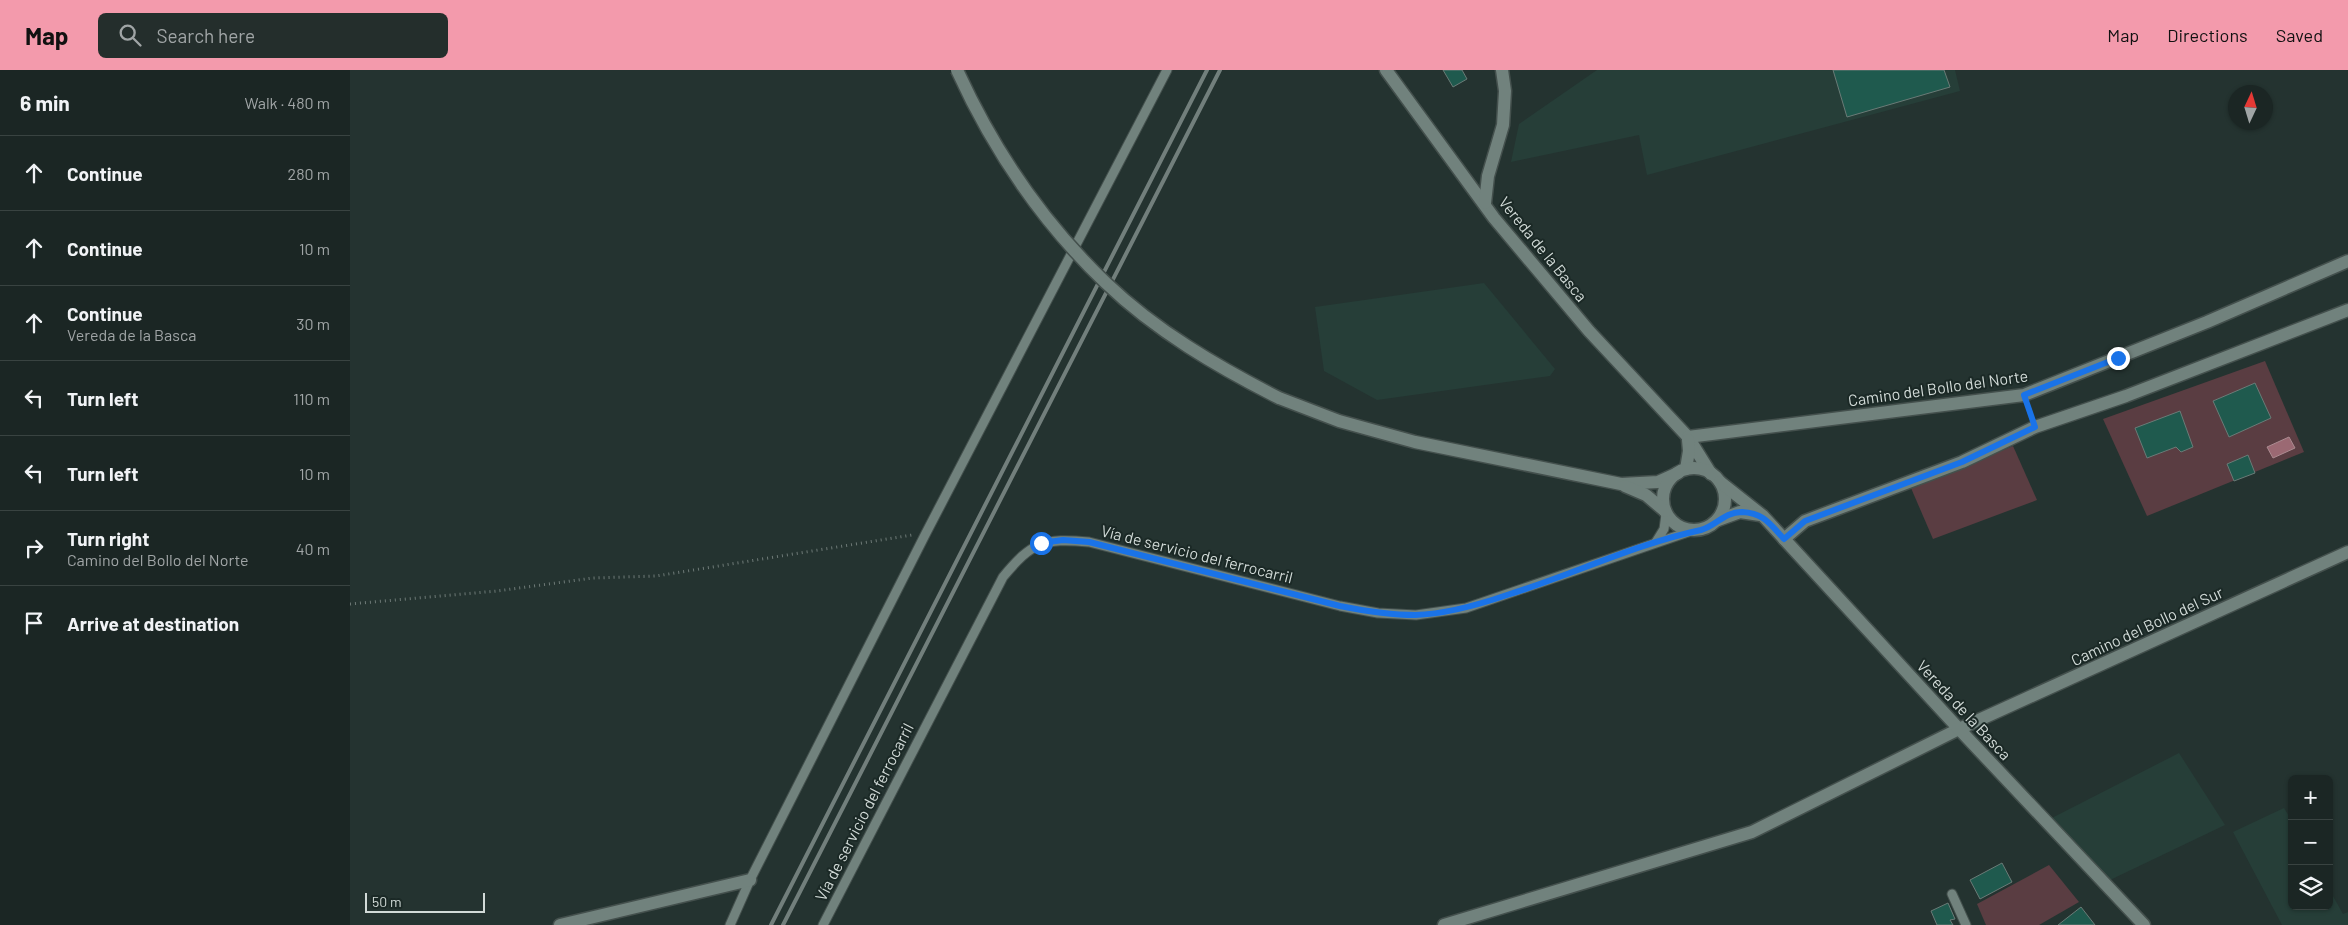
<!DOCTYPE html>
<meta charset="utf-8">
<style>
body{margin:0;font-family:Barlow,sans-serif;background:#242e2c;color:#f1f3f6}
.controls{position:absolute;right:15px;bottom:15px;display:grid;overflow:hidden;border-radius:8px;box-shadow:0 1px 4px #0004}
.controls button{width:45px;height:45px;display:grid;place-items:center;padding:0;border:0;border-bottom:1px solid #394341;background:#1b2624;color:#f1f3f6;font:25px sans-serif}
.compass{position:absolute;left:1878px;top:15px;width:45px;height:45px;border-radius:50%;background:#1b2624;box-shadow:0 1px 4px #0004;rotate:4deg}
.scale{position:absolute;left:15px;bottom:12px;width:120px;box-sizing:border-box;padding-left:5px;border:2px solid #d1dad7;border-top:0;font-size:14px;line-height:18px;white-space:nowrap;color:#d1dad7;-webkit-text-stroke:4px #1b2926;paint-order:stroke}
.stop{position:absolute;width:15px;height:15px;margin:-11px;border:4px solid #1a73e8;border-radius:50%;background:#fff}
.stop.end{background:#1a73e8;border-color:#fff;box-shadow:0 1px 5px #0008}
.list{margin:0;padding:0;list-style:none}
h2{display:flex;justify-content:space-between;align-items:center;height:65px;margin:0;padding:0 20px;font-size:21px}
h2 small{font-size:16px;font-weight:400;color:#a0a5a6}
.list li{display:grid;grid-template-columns:32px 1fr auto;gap:15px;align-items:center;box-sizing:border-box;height:75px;padding:0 20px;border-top:1px solid #394341}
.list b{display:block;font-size:19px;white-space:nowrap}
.list p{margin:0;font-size:16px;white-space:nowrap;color:#a0a5a6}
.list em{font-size:16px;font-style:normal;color:#a0a5a6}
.icon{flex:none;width:28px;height:28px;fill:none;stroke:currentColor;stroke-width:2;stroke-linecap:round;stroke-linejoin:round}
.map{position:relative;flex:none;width:1998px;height:855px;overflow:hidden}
header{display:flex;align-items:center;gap:30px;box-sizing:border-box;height:70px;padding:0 25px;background:#f39aac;color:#111}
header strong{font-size:24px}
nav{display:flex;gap:28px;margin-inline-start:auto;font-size:18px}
.search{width:350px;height:45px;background:#242e2c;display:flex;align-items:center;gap:12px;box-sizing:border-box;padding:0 18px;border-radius:8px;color:#a0a5a6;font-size:19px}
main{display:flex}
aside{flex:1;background:#1b2624}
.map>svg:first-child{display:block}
.built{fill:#263e38}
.green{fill:#5a3d42}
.water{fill:#9b6973;stroke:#ab8b91}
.building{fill:#1f5a4e;stroke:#6a7b77}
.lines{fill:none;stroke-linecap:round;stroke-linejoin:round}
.service-casing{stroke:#44504d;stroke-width:11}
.minor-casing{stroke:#44504d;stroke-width:15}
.tertiary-casing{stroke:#44504d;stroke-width:15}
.path{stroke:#6e7a77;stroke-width:3;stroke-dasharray:1 4;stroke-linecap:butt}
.service{stroke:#71827d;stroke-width:9}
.minor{stroke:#71827d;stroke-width:12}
.tertiary{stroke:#71827d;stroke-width:12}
.rail{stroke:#727f7c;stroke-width:4}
.tertiary-bridge-casing{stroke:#44504d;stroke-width:15;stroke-linecap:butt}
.tertiary-bridge{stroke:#71827d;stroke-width:12}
.route{stroke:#1a73e8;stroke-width:6}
.labels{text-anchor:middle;stroke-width:4;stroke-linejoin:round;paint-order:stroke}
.street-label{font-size:16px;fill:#d1dad7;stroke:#1b2926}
</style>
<header>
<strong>Map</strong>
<div class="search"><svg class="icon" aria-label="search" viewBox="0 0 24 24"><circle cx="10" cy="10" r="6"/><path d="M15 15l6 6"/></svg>Search here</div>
<nav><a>Map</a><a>Directions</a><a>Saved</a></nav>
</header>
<main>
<aside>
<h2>6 min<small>Walk · 480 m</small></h2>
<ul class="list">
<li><svg class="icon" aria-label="ahead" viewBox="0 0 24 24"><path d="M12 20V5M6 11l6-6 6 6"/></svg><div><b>Continue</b></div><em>280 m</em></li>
<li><svg class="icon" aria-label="ahead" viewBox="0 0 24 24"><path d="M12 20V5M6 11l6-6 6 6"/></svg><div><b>Continue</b></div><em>10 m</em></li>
<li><svg class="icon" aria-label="ahead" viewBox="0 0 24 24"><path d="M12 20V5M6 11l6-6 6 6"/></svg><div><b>Continue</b><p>Vereda de la Basca</p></div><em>30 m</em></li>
<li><svg class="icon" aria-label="left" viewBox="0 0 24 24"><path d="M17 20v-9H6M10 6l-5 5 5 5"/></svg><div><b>Turn left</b></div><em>110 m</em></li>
<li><svg class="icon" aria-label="left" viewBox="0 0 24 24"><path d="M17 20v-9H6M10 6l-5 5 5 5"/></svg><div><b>Turn left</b></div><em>10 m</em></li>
<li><svg class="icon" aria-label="right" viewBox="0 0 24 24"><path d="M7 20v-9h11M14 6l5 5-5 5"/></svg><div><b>Turn right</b><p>Camino del Bollo del Norte</p></div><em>40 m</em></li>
<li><svg class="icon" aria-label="arrive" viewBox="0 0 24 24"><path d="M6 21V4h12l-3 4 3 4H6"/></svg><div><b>Arrive at destination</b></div></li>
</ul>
</aside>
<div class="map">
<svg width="1998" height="855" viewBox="0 0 1998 855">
<rect width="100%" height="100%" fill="#243330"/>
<g class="built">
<path d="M1247,0H1605L1610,21L1297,105L1289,65L1161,92L1169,54Z"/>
<path d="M1134,213L1205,299L1200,306L1027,330L974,301L965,237Z"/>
<path d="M1829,683L1875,755L1760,810L1696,751Z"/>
<path d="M1934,738L1942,751V836H1979V819L1993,844L1998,842V855H1932L1883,762Z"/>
</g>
<g class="green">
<path d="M1915,291L1954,382L1797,446L1753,349Z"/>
<path d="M1663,376L1687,430L1583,469L1561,418Z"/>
<path d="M1699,795L1729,832L1689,855H1636L1627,834Z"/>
</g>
<path class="water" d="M1939,367L1945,378L1923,388L1917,377Z"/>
<g class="building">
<path d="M1093,0H1112L1117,9L1103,17Z"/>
<path d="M1483,0H1594L1600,17L1497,47Z"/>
<path d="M1905,313L1921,348L1879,367L1863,331Z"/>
<path d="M1830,341L1843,377L1831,382L1826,377L1797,388L1785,358Z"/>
<path d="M1898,385L1905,403L1884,411L1877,394Z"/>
<path d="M1652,793L1662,812L1630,829L1620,810Z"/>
<path d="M1598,833L1605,849L1600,850L1603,855H1587L1581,841Z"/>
<path d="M1731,837L1745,855H1708Z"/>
</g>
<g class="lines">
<defs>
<g id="service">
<path d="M1306,472L1314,459L1316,444"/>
<path d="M1602,824L1616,855"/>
<path d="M380,855L400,810L576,463L817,0"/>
<path d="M473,855L653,507C682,472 693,468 739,472L990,536L1028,543L1066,545L1116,538L1344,460"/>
</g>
<g id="minor">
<path d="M1036,0L1144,148L1239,261L1338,367L1361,404"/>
<path d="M1135,133L1138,106L1153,55L1155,21L1152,0"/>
<path d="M1338,367L1674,325L1857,252L1998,191"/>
<path d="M1336,399L1339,381L1338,370"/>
<path d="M1434,469L1455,451L1612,392L1685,357L1776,326L1998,240"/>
<path d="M210,855L400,810"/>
<path d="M1094,855L1402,762L1609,659L1998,482"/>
</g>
<g id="tertiary">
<path d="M929,328L989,351L1065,372L1271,414L1308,412L1328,403"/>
<circle cx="1344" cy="429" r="31"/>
<path d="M1370,412L1413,446L1609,659L1794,855"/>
<path d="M1275,416L1296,425L1315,441"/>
<path d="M1368,450L1390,442L1410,445"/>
</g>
</defs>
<use href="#service" class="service-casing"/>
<use href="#minor" class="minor-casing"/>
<use href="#tertiary" class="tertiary-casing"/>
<path class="path" d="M0,534L147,521L243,508L306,506L562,465"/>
<use href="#service" class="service"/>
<use href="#minor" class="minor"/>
<use href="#tertiary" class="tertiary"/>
<g class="rail">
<path d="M421,855L857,0"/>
<path d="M433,855L870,0"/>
</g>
<defs>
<path id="tertiary-bridge" d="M607,0C643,79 693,153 756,213C806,261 868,297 929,328"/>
</defs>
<use href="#tertiary-bridge" class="tertiary-bridge-casing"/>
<use href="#tertiary-bridge" class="tertiary-bridge"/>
</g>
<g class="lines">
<path class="route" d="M691,473L713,470L739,472L990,536C1015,541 1040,545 1065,545C1097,544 1128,535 1157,525C1222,505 1285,474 1351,460C1366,456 1374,442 1392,442C1414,443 1420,454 1434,469L1455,451L1612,392L1685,357L1674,325L1768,288"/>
</g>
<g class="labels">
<g class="street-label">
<text transform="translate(1193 179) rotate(51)" y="6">Vereda de la Basca</text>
<text transform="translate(1588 318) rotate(-8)" y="6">Camino del Bollo del Norte</text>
<text transform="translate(847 484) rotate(14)" y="6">Vía de servicio del ferrocarril</text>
<text transform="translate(1797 556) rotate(-25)" y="6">Camino del Bollo del Sur</text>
<text transform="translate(1614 640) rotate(47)" y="6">Vereda de la Basca</text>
<text transform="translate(514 742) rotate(-63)" y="6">Vía de servicio del ferrocarril</text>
</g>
</g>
</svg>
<div class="controls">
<button>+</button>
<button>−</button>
<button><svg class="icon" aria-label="layers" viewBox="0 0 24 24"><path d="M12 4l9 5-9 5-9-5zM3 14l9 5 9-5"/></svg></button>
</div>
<svg class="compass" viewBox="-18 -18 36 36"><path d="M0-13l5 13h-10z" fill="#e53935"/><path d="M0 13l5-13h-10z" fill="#a0a5a6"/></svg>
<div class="scale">50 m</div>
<div class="stop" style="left:691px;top:473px"></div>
<div class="stop end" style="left:1768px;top:288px"></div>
</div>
</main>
